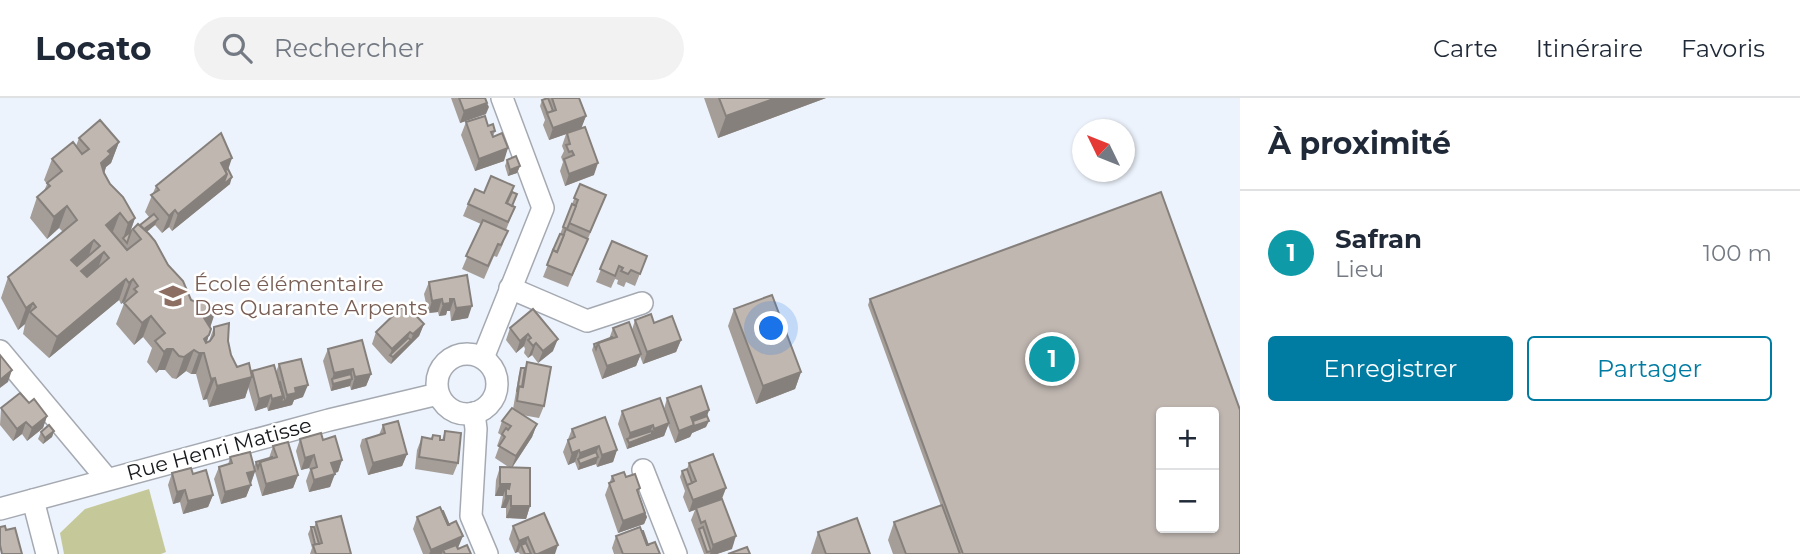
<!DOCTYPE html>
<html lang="fr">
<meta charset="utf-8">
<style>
body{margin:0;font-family:Montserrat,sans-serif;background:#f2f2f3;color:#1f2937}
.controls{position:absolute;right:21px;bottom:21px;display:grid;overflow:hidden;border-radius:7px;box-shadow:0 2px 5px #0004}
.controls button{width:63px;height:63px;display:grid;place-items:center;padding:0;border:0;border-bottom:2px solid #e0e1e3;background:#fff;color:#1f2937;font:35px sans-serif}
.compass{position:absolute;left:1072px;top:21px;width:63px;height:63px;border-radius:50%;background:#fff;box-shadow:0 2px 5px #0004;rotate:313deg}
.you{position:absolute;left:772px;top:231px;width:24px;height:24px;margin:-18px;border:5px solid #fff;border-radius:50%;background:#1a73e8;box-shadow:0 0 0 10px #1a73e833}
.badge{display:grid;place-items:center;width:46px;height:46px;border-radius:50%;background:#007ba2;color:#fff;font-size:23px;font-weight:700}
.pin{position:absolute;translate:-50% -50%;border:4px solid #fff;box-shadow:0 2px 7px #0006}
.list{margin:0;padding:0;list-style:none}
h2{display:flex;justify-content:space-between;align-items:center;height:91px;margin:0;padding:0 28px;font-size:30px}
h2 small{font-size:23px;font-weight:400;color:#747a83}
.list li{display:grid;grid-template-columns:46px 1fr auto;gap:21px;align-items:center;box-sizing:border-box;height:126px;padding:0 28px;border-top:2px solid #e0e1e3}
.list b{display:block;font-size:26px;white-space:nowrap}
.list p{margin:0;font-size:23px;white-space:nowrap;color:#747a83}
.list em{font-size:23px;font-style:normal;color:#747a83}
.actions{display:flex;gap:14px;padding:21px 28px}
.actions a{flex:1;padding:16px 0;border:2px solid #007ba2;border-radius:7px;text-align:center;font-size:24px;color:#007ba2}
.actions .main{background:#007ba2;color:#fff}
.icon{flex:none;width:38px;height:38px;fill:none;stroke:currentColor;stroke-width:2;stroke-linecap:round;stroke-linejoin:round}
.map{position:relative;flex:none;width:1240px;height:456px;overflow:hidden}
header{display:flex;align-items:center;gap:42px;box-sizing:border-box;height:98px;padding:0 35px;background:#fff;border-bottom:2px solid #e0e1e3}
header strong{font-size:33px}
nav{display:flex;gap:38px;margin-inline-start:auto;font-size:24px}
.search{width:490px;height:63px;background:#f2f2f3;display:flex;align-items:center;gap:18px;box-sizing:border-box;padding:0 24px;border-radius:38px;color:#747a83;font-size:26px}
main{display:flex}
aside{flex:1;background:#fff}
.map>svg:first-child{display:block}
.green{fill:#c5c899}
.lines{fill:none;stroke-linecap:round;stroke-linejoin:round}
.minor-casing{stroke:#a5aab2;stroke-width:24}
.minor{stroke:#fff;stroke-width:21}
.wall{fill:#a59d98}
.shaded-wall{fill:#86807c}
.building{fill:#c0b7b1;stroke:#86807c;stroke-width:2;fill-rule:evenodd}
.labels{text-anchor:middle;stroke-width:5;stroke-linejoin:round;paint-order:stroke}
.education-label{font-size:21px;fill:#785e54;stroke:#fff;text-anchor:start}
.street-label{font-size:21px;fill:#16181b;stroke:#fff}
</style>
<header>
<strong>Locato</strong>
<div class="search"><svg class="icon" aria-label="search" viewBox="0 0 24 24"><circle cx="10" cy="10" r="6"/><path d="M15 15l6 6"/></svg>Rechercher</div>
<nav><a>Carte</a><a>Itinéraire</a><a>Favoris</a></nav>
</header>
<main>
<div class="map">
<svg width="1240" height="456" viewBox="0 0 1240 456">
<rect width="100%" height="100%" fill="#edf3fc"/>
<path class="green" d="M149,391L166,454L161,456H64L60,435L85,411Z"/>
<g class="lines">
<defs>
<g id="minor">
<path d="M510,190L587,223L642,205"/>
<path d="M0,253L107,381"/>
<circle cx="467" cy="286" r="30"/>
<path d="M483,260L543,110L502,0"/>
<path d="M474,315L476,331L471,418L487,456"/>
<path d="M643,372L676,456"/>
<path d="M33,402L47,456"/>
<path d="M0,411L329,322L438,296"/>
</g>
</defs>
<use href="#minor" class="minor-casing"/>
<use href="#minor" class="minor"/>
</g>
<g class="wall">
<path d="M451,0H485L486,16L460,25Z"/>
<path d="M547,0H579L586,18L581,30L594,77L565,88L560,73L563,64L561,59L564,53L562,48L566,36L549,42L543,27L545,22L540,8L542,2Z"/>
<path d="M704,0H826L718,40Z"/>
<path d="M466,24L488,28L495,33L493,39L504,63L475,73L461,37Z"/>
<path d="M79,40L119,44L111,65L106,69L104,76L110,86L135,120L130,135L133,131L140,127L149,119L145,114L156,88L228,71L230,86L172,133L169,129L162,135L155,127L147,134L210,229L207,244L209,243L214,229L228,243L231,257L237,269L251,275L276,274L279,266L303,299L294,302L292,307L268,313L267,309L255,313L248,289L245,300L209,309L207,301L203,302L196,276H191L186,273L176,281L172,280L165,272H159L156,275L147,264L152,250L143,239L134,247L116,226L125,203L121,206L119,202L49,260L23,236L25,226L18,232L1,200L8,179L63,134L59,130L47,141L30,120L37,99L44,93L47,86L44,82L52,61L76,48Z"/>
<path d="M507,62L520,68L517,75L508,78L505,68Z"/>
<path d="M580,86L606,97L568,189L543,179Z"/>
<path d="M512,94V108L515,109L506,132L503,146L497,159L494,158L484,181L462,171L481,126L463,118L468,106L484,95Z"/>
<path d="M612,143L647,158L635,188L626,184L624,189L617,186L618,182L615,181L611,190L596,184Z"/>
<path d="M467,177L468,220L451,223L450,213H447L446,217L439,218L438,214L428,215L424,196L429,184Z"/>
<path d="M870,201L1240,456H893L888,442L894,424L941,408L868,207Z"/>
<path d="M533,211L553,253L538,265L532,257L528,260L524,255L525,251L524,248L516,255L506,242L510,230Z"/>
<path d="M734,211L801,274L795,291L756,306L728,228Z"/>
<path d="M635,222L654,224L681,242L676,254L643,266L640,258L636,268L602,281L592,252L594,246L609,241L613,230L632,232Z"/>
<path d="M424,226L419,238L391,266L388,264L372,246L376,234Z"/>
<path d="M328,251L371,276L366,288L351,292L350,288L331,293L323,263Z"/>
<path d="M527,264L544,308L539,320L522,317L537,326L532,339L512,370L530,408L526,421L506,420V410H501L503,398H495L496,382L500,369L510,370L495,360L499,349L497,348L501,337L498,335L502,323L513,311L519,276L521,270H525Z"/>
<path d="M667,300L709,312L707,318L706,329L692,335L690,339L675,345L668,327L664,338L627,351L618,326L622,313L664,311Z"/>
<path d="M29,305L47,318L43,330L27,343L22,336L13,343L0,327L1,310Z"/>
<path d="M383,327L407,356L402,368L368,377L360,348L362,341L379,337Z"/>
<path d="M572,331L617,352L613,364L597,369L596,366L578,372L575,364L568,367L563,354Z"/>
<path d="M54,333L52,339L43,346L38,341L41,334Z"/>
<path d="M445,333L458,365L453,377L415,371L417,352L422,339L431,341L433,337L440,342H442Z"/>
<path d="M300,341L323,342L342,362L338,374L334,375L330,389L309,394L306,383L310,372L309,370L301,372L296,353Z"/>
<path d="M273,348L298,377L293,390L262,398L255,374L246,399L221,406L214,381L219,369L228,367L230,359L254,369L256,364L269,360Z"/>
<path d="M689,365L726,390L722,401L732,451L717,456H704L691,422L695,412L689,414L683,399L685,393L680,379L682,373L687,371Z"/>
<path d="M172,375L193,376L213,397L208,409L183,416L180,404L173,406L168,387Z"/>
<path d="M612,378L626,379L640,390L638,396L647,419L644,426L618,435L605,397Z"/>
<path d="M417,419L458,451L471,456H423L413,431Z"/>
<path d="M316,424L351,456H310L312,450L308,436L311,429L314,430Z"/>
<path d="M513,428L555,456H520L518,454L515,455L509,441Z"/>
<path d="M818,434L870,456H811Z"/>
<path d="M616,438L648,447L660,456H614L612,450Z"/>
</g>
<g class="shaded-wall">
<path d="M776,0H826L718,40L726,18Z"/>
<path d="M487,5L489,9L486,16L460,25L464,13Z"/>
<path d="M586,18L581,31L549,42L553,30Z"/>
<path d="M119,44L111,65L106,69L103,78L101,65L108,53Z"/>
<path d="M508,50L504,63L475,73L479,61Z"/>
<path d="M232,60L223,87L232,79L230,86L172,133L178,116L221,65Z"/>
<path d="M598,65L594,77L565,88L569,76Z"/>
<path d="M520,68L517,75L508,78L510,72Z"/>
<path d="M67,108L59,130L47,141L54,119Z"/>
<path d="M175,112L169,129L162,135L169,118Z"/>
<path d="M120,115L112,136L98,149L106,127Z"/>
<path d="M135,120L127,142L123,140L121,147L128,125Z"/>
<path d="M158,121L155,127L140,139L138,137Z"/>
<path d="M94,142L87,163L64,183L71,162Z"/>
<path d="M104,154L96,175L73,194L81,173Z"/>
<path d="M126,181L119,202L49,260L57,239Z"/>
<path d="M133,181L125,203L121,206L129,185Z"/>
<path d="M442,201L438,214L428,215L432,203Z"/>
<path d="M450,201H454L450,213H447L446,217L439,218L443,206Z"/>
<path d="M33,205L25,226L18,232L26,210Z"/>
<path d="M472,208L468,220L451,223L456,210Z"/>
<path d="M217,209L210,230L204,220Z"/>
<path d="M151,218L143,239L134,247L142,225Z"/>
<path d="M424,226L419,238L391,266L393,259L411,242L413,236Z"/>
<path d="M410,234L406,246L390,257L392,251Z"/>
<path d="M528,236L524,248L516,255L520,243Z"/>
<path d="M209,237L196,276H191L204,241Z"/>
<path d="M558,241L553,253L538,265L543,253Z"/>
<path d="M681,242L676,254L643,266L647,254Z"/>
<path d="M536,245L532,257L528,260L533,248Z"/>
<path d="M167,251H173L165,272H159L156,275L164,254Z"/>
<path d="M194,252L186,273L176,281L184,259Z"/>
<path d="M641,256L636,268L602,281L607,268Z"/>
<path d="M353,271L349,282L352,281L350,288L331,293L333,286L332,281L334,275Z"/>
<path d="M12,272L8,284L0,290V282Z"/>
<path d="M801,274L795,291L756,306L763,288Z"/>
<path d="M371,276L366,288L351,292L355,279Z"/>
<path d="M252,279L245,300L209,309L217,288Z"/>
<path d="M215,280L207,301L203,302L211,281Z"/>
<path d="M308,287L303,299L294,302L292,307L268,313L272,301L283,298L285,303L287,297L295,290Z"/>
<path d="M271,297L267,309L255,313L259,301Z"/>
<path d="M709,312L705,324L709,323L706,329L692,335L690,339L675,345L679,333L691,319Z"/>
<path d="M47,318L43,330L27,343L32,330Z"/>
<path d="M26,324L22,336L13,343L17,331Z"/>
<path d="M669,325L664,338L627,351L629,345L628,341L630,335L653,327L649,337L652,336L654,331Z"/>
<path d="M537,326L532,339L511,371L516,358Z"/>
<path d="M54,333L52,339L43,346L45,340Z"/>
<path d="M599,348L594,360L598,359L596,366L578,372L580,366L578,361L580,355Z"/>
<path d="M579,352L575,364L568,367L572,355Z"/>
<path d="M617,352L613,364L597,369L602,357Z"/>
<path d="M407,356L402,368L368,377L373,365Z"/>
<path d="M314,357L309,370L301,372L305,360Z"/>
<path d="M342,362L338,374L327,377L331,365Z"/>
<path d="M255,373L251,385L247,375Z"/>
<path d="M335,376L330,389L309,394L314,382Z"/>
<path d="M298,377L293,390L262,398L266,386Z"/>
<path d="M500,386H510L506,396V390L503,398H495Z"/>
<path d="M251,387L246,399L221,406L225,394Z"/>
<path d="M726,390L721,402L689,414L693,402Z"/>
<path d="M185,392L180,404L173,406L177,394Z"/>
<path d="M213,397L208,409L183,416L188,403Z"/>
<path d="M506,398H511L506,410H501Z"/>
<path d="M511,408H530L526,421L506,420Z"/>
<path d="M645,415L647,419L644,426L618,435L623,423Z"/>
<path d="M463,438L458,450L445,456L443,452L442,456H429L431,452Z"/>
<path d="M736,438L732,451L717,456H710L713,447Z"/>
<path d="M528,439L524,451L521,447L518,454L515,455L519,443Z"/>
<path d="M558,447L555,456H538Z"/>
</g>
<g class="building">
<path d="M459,0H485L487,5L464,13Z"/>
<path d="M548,0L553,13L547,15L549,19L542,2Z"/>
<path d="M552,0H579L586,18L553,30L547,15L556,12Z"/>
<path d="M719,0H776L726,18Z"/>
<path d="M485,18L488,28L493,26L495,33L491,34L493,39L502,35L508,50L479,61L466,24Z"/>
<path d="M100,22L119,44L108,53L111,56L101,65L104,75L110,86L123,99L135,120L128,125L120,115L106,127L127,152L141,141L133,131L138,126L149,136L155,143L168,167L183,183L191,202L198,205H209L217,209L204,220L211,231L209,237L204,241L206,245L210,243L214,237V229L229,225L228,243L231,257L237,269L249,265L252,279L217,288L215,280L211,281L204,255H199L194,252L184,259L179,258L173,251H167L164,254L155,243L165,235L151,218L142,225L124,205L137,194L134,191L138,188L133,181L129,185L126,181L57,239L30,214L36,209L33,205L26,210L8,179L77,122L67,108L54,119L37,99L50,88L47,85L62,73L52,61L73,44L82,56L89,51L79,40ZM94,142L100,148L77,168L71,162ZM104,154L109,160L87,179L81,173Z"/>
<path d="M585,29L598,65L569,76L564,61L574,57L572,53L569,54L566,47L570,46L567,35Z"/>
<path d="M221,35L232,60L221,65L227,76L178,116L175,112L169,118L151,97L159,92L156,88Z"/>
<path d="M516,58L520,68L510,72L507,62Z"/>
<path d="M228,71L232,79L223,87L227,76L225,72Z"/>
<path d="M491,78L514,88L506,105L515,109L508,124L468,106L475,91L484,95Z"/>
<path d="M580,86L606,97L590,134L569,125L578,102L574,100Z"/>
<path d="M512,94L517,96L512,108L507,105Z"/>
<path d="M1161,94L1240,312V456H963L870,201ZM1161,314H1214V430H1161Z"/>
<path d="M572,106L576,108L567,131L563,129Z"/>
<path d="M154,116L158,121L144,131L140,127Z"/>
<path d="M483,122L508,133L501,147L498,146L488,168L466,158Z"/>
<path d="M566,131L588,141L572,177L547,167L553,152L557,154Z"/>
<path d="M131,133L127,145L123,140Z"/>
<path d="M560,136L564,137L557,154L553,152Z"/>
<path d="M612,143L647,158L640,176L631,172L628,176L621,173L623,170L619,168L615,178L600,171Z"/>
<path d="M467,177L472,208L456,210L454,201H450V205L443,206L442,201L432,203L429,184Z"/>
<path d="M772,197L801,274L763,288L734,211Z"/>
<path d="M405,206L424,226L413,236L410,234L392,251L376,234Z"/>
<path d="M533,211L558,241L543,253L536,245L533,248L528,242L531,240L528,236L520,243L510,230Z"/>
<path d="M651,216L654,225L672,218L681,242L647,254L635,222Z"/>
<path d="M629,224L641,256L607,268L598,245L617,239L613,230Z"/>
<path d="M613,239L598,245L596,251L594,246Z"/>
<path d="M408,240L411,242L393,259L390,257Z"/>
<path d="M362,242L371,276L355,279L353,271L334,275L328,251Z"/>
<path d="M0,257L12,272L0,282Z"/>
<path d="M301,261L308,287L295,290L296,295L287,297L279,266Z"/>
<path d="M527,264L551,269L544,308L517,303L519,288L523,289Z"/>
<path d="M274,267L283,298L272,301L271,297L259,301L252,273Z"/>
<path d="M521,270H525L522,289L519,288L517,294Z"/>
<path d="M351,276L352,281L333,286L332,281Z"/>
<path d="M279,284H280L285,303L281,304L283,298Z"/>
<path d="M701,288L709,312L691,319L694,327L679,333L667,300Z"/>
<path d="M20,295L29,305L34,301L47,318L32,330L26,324L17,331L1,310Z"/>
<path d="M660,300L669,325L654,331L653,327L630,335L622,313Z"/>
<path d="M512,310L537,326L516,358L499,348L505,339L502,336L506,330L508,332L511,328L502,323Z"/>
<path d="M707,318L709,323L694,328L693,323Z"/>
<path d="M605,319L617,352L602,357L599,348L580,355L579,352L572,355L568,342L575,339L572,331Z"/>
<path d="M398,323L407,356L373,365L366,341L385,335L383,327Z"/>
<path d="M49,327L54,333L45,340L41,334Z"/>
<path d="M445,333L461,335L458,365L419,359L422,339L432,341L433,337L440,338V342H444Z"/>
<path d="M652,333V336L629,345L627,341Z"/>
<path d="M321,335L323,342L335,338L342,362L331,365L335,376L314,382L311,371L317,369L314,357L305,360L300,341Z"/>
<path d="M288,344L298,377L266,386L260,364L277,359L273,348Z"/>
<path d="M250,354L255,373L247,375L251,387L225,394L219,369L232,365L230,359Z"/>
<path d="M596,354L598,359L580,366L578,361Z"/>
<path d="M713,356L726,390L693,402L687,387L696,383L689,365Z"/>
<path d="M273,359L260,364L258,370L256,364Z"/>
<path d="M500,369L530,370V408H511V398H506V390L509,391L510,386H500Z"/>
<path d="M191,370L193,376L206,372L213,397L188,403L185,392L177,394L172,375Z"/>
<path d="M687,371L692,385L687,387L682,373Z"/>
<path d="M624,374L626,379L635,376L640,390L637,392L645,415L623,423L609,385L614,383L612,378Z"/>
<path d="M722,401L736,438L713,447L705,423L701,425L696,410Z"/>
<path d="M942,407L960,456H906L894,424Z"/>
<path d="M440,409L448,427L456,423L463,438L431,452L417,419Z"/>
<path d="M442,413H443L449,427H448Z"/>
<path d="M544,415L558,447L538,456H535L528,439L519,443L513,428Z"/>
<path d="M341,418L351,456H316L313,447L322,445L316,424Z"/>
<path d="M857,420L870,456H826L818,434Z"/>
<path d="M5,428L6,432L15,430L22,456H2L0,447V429Z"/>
<path d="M311,429H314L319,446H315Z"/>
<path d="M640,429L647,447L655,444L660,456H623L616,438Z"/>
<path d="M703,429L711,453L707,454L699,431Z"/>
<path d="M642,433H643L648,447H647Z"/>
<path d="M526,445L531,456H525L521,447Z"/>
<path d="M456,447L458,451L467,447L471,456H445L443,452Z"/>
<path d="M747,449L750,456H728Z"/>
</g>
<defs>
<symbol id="school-bare" viewBox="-9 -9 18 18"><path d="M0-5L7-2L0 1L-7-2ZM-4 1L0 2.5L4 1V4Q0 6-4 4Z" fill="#8d6e63" stroke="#fff" stroke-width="2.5" paint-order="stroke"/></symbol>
</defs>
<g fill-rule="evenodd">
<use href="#school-bare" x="154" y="179" width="38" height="38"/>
</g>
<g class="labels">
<g class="education-label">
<text x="194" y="193">École élémentaire<tspan x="194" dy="24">Des Quarante Arpents</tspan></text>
</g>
<g class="street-label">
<text transform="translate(219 351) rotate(-15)" y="7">Rue Henri Matisse</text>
</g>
</g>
</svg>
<div class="controls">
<button>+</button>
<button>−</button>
</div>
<svg class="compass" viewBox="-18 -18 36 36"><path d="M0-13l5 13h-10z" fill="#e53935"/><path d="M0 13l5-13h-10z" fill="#747a83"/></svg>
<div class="you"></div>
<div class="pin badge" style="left:1052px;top:261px;background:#0f9aa8">1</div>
</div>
<aside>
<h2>À proximité<small></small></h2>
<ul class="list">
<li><span class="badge" style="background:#0f9aa8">1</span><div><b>Safran</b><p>Lieu</p></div><em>100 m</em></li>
</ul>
<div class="actions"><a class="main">Enregistrer</a><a>Partager</a></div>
</aside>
</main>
